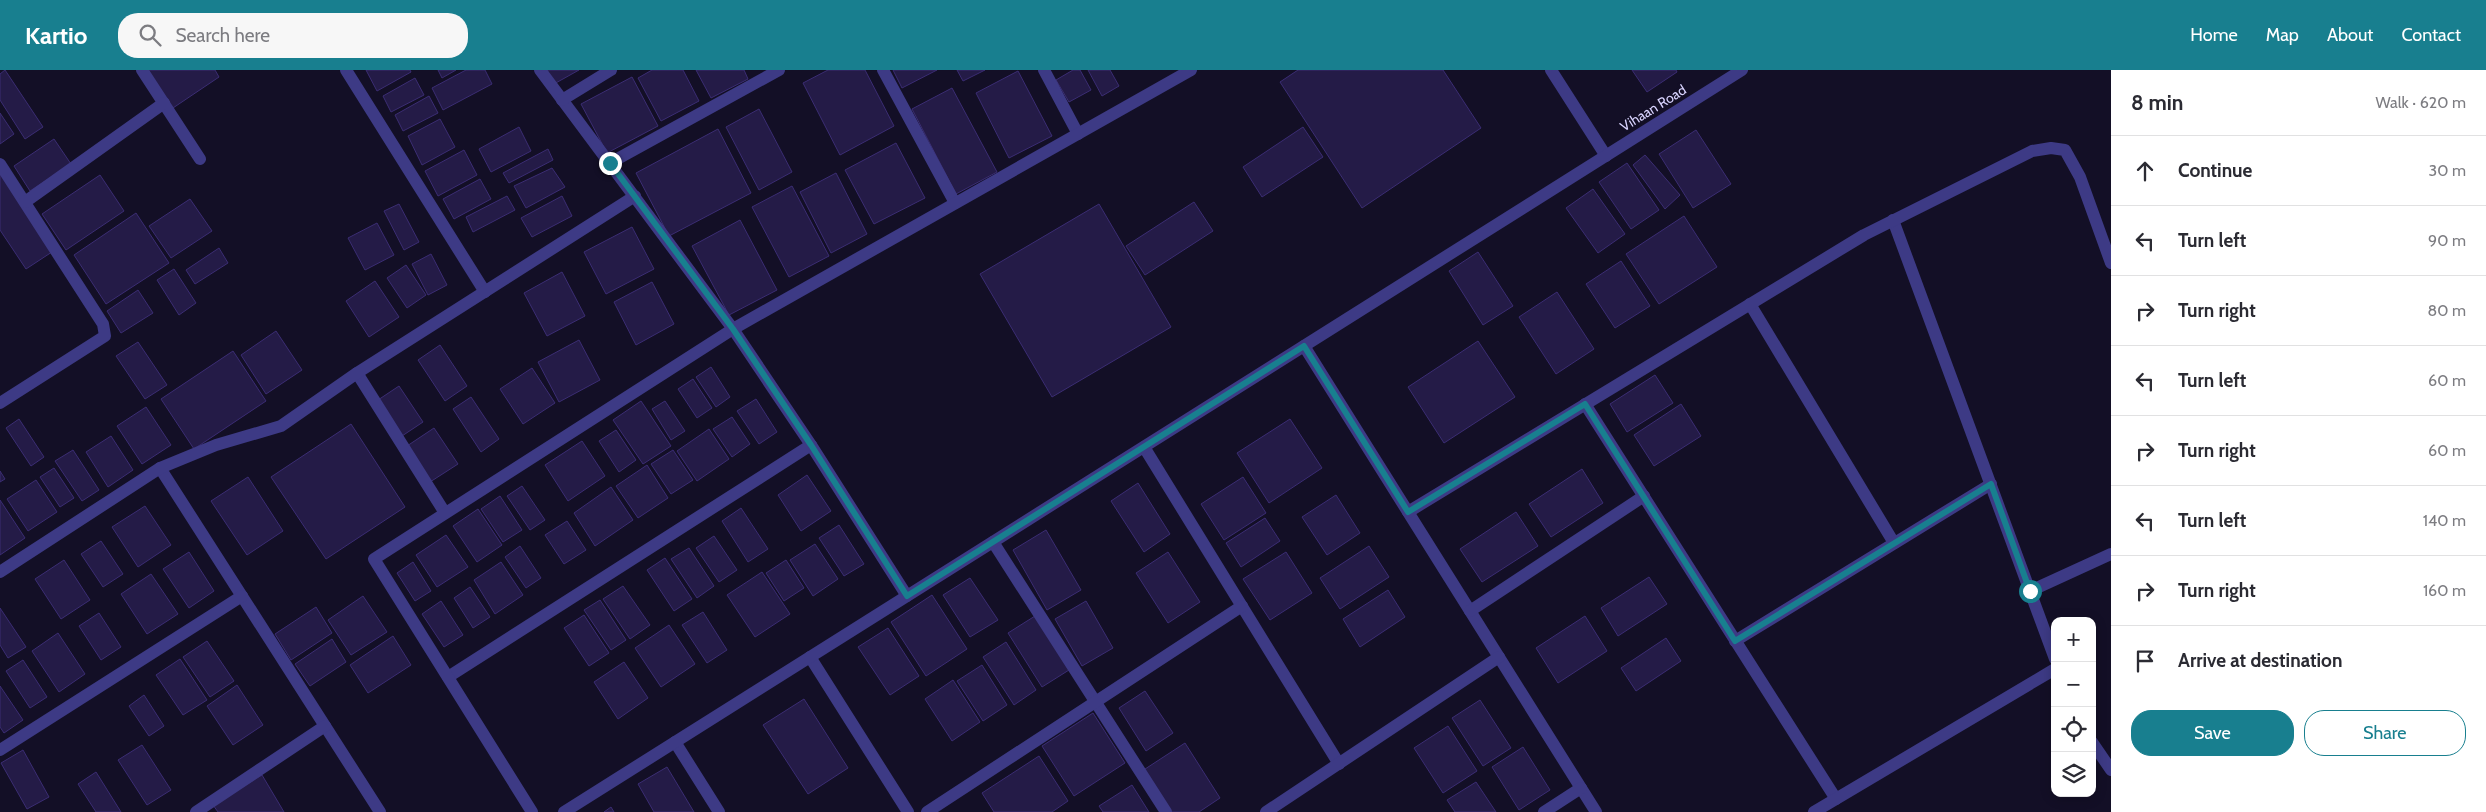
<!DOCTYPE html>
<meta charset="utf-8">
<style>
body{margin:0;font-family:Cabin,sans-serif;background:#f7f7f7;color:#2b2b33}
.controls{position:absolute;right:15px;bottom:15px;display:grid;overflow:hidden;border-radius:10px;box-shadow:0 2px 12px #0003}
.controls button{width:45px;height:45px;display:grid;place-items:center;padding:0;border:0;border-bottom:1px solid #e1e1e2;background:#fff;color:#2b2b33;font:25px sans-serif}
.stop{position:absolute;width:15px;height:15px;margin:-11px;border:4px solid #187f8f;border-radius:50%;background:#fff}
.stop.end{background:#187f8f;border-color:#fff;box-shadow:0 1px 5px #0008}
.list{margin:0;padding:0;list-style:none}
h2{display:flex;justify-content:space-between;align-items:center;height:65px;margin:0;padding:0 20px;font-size:21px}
h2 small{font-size:16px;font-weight:400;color:#7c7c81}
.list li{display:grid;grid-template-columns:32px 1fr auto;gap:15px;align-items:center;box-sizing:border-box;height:70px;padding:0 20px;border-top:1px solid #e1e1e2}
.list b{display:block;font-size:19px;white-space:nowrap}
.list em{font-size:16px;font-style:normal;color:#7c7c81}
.actions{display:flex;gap:10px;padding:15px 20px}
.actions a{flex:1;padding:11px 0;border:1px solid #187f8f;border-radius:20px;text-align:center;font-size:18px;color:#187f8f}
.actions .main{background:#187f8f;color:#fff}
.icon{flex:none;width:28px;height:28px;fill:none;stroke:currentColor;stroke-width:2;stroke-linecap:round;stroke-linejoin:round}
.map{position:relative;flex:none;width:2111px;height:742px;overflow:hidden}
header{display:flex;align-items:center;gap:30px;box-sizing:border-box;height:70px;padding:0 25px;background:#187f8f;color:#fff}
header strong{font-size:24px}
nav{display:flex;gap:28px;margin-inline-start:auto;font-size:18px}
.search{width:350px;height:45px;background:#f7f7f7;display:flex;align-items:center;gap:12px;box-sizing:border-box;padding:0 18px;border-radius:20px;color:#7c7c81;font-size:19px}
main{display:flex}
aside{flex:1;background:#fff}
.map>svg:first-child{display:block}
.building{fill:#241b47;stroke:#3b2d73}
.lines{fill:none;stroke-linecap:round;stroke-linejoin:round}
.street{stroke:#3d3a85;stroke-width:12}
.route{stroke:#187f8f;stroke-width:6}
.labels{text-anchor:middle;stroke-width:4.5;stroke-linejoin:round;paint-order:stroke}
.street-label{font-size:14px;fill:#d9d4ff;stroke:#130f26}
</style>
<header>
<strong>Kartio</strong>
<div class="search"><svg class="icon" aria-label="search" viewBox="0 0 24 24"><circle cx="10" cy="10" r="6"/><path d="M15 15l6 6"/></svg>Search here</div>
<nav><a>Home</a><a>Map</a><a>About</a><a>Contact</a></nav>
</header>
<main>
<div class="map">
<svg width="2111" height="742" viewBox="0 0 2111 742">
<rect width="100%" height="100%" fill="#130f26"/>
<g class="building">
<path d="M5,0L43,57L25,69L0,30V4Z"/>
<path d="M144,0H215L219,7L170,40Z"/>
<path d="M366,0H410L411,2L377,21Z"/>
<path d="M438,0H456L442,8Z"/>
<path d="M466,0H485L492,14L443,40L432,18Z"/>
<path d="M547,0H579L554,14Z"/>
<path d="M652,0H683L699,31L661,51L638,8Z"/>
<path d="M696,0H744L748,9L711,28Z"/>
<path d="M828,0H865L894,56L840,85L803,13Z"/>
<path d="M893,0H937L902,18Z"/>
<path d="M957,0H985L963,11Z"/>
<path d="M1073,0H1080L1091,20L1069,32L1056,10Z"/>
<path d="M1088,0H1110L1119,16L1102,26Z"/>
<path d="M1298,0H1443L1481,58L1362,138L1280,12Z"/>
<path d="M1632,0H1676L1677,2L1647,22Z"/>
<path d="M1018,1L1052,66L1009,88L976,23Z"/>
<path d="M632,7L658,56L607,83L581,34Z"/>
<path d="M415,8L424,25L391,42L383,26Z"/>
<path d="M952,18L997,102L956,124L912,39Z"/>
<path d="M429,26L438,43L403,61L395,45Z"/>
<path d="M759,39L792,102L759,120L726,57Z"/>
<path d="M0,43L14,64L0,74Z"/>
<path d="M440,49L455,77L422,95L408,66Z"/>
<path d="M519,57L531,81L491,102L479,79Z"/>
<path d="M1303,57L1323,87L1262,127L1243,97Z"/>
<path d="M718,59L751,123L669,166L636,103Z"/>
<path d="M1696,60L1731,114L1693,138L1659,84Z"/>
<path d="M54,69L71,94L30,121L14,96Z"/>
<path d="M896,73L925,128L874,154L845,100Z"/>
<path d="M548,79L553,90L509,113L503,103Z"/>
<path d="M464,80L477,105L438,126L425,101Z"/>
<path d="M1645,85L1680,125L1665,139L1633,95Z"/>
<path d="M1627,93L1659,140L1631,159L1599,112Z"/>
<path d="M0,96L55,180L26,199L0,160Z"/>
<path d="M552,98L565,117L526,138L514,116Z"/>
<path d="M836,103L867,164L831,183L800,122Z"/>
<path d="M100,105L124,141L66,180L42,144Z"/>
<path d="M480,109L491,129L454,149L443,129Z"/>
<path d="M792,116L829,186L789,207L752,137Z"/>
<path d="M1593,119L1625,164L1598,183L1566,138Z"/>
<path d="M507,126L515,140L473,162L466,147Z"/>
<path d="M562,126L572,146L532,167L521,148Z"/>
<path d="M190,129L212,161L171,188L149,156Z"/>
<path d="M1194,132L1213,161L1145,205L1126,176Z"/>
<path d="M399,134L419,172L404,180L384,141Z"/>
<path d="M1099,134L1171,257L1052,327L980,204Z"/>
<path d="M136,143L169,193L106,234L74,185Z"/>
<path d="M1684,146L1717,197L1659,234L1626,184Z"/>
<path d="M740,150L777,220L729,245L692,176Z"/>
<path d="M377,153L394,185L365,200L348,168Z"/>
<path d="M632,157L654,199L606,224L584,182Z"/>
<path d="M219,178L228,193L195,214L186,200Z"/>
<path d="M1478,182L1513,236L1483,255L1449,201Z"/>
<path d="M431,184L447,215L428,225L412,194Z"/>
<path d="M1621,191L1650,236L1615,258L1586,214Z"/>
<path d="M406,195L426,225L407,238L387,208Z"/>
<path d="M174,199L196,233L179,245L157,210Z"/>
<path d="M562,202L585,246L547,266L524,223Z"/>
<path d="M375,211L399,247L369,267L346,231Z"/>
<path d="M652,212L674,254L636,275L614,232Z"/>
<path d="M138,220L153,243L121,263L107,241Z"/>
<path d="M1557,222L1594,279L1556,304L1519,247Z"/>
<path d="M276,261L302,300L266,324L241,285Z"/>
<path d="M579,270L600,310L559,332L538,292Z"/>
<path d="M1478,271L1515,327L1444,373L1408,317Z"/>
<path d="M138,272L167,315L145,329L116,286Z"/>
<path d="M440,275L467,316L445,331L418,290Z"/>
<path d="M233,281L266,331L194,379L161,329Z"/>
<path d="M711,297L730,327L716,337L696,307Z"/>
<path d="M532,298L555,333L523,354L500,319Z"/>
<path d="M1655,305L1673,333L1627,362L1610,334Z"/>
<path d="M693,309L712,338L697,348L678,319Z"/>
<path d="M399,316L423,352L402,366L378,330Z"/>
<path d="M471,327L499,369L481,382L453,339Z"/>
<path d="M756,329L777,362L759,374L737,341Z"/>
<path d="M641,331L671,376L643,394L613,350Z"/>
<path d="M665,331L685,361L671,370L652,339Z"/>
<path d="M1681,334L1701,366L1654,396L1634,365Z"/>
<path d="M146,337L171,375L142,394L117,356Z"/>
<path d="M732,347L750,374L732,387L713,359Z"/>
<path d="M19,349L44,387L31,396L6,358Z"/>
<path d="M1290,349L1322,398L1269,433L1237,383Z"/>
<path d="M351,354L405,437L326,489L271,407Z"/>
<path d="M434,358L458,394L430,412L407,376Z"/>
<path d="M709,359L729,389L697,411L677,381Z"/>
<path d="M616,360L636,390L619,402L599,371Z"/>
<path d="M111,366L133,400L108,417L86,382Z"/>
<path d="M582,371L605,406L568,431L545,395Z"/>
<path d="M73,380L99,420L82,431L55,391Z"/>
<path d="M673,380L693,410L671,424L651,394Z"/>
<path d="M647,395L668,428L638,448L616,416Z"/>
<path d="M54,398L74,428L60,437L40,407Z"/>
<path d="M1582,399L1603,433L1551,467L1529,434Z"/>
<path d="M0,401L5,409L0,412Z"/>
<path d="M807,405L831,441L801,461L778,425Z"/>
<path d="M248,407L283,461L247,485L211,431Z"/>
<path d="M1243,407L1266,443L1224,470L1201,434Z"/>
<path d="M36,410L57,442L28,461L7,429Z"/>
<path d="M1138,413L1170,464L1144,482L1111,431Z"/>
<path d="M522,416L545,450L530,460L507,426Z"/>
<path d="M611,417L633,450L595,476L574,443Z"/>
<path d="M1336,425L1360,463L1327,485L1302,447Z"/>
<path d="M500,426L522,460L503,472L481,439Z"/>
<path d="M0,430L25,468L0,485Z"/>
<path d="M145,436L171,475L138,497L112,457Z"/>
<path d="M741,438L768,479L748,492L722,451Z"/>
<path d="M478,439L502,475L477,492L453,456Z"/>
<path d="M1516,442L1538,476L1482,512L1460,479Z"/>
<path d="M1265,448L1280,471L1241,497L1226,473Z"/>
<path d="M567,451L586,480L564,494L545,465Z"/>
<path d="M839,455L864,494L844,506L819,468Z"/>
<path d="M1046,460L1081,520L1047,540L1013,480Z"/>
<path d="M446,465L468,497L437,517L416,485Z"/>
<path d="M714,466L737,500L719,512L696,478Z"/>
<path d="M101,471L123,504L103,517L81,484Z"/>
<path d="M815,474L838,509L813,526L790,490Z"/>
<path d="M520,476L541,508L526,518L505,487Z"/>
<path d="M1369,476L1389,507L1340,539L1320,508Z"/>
<path d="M689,478L714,516L697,528L671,489Z"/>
<path d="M189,482L214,521L189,538L163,499Z"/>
<path d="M1168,482L1200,532L1168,553L1136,503Z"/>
<path d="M1286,482L1312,523L1270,550L1243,509Z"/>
<path d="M665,488L692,529L674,541L647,500Z"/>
<path d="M64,490L90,530L61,549L35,509Z"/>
<path d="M786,490L804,518L784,531L766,503Z"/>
<path d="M413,492L431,521L415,531L397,503Z"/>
<path d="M501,492L523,525L495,544L474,510Z"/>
<path d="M762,502L790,544L755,567L727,525Z"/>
<path d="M151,504L178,544L147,564L121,524Z"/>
<path d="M1649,507L1667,534L1618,566L1601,538Z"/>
<path d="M970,508L998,550L970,567L943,525Z"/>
<path d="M623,516L650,555L630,569L603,529Z"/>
<path d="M470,517L490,547L473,558L454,528Z"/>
<path d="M1388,520L1405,547L1360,577L1343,549Z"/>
<path d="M932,525L967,579L926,606L891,552Z"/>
<path d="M363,526L387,562L351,585L328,550Z"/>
<path d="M600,530L626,570L611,580L584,540Z"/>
<path d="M441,531L463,565L444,577L422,544Z"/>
<path d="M1086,531L1113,578L1082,596L1055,549Z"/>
<path d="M316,537L332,563L291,590L275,564Z"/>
<path d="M0,538L26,577L8,588L0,575Z"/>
<path d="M703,542L727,580L707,593L682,555Z"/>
<path d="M99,543L121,577L101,590L79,556Z"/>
<path d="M584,545L609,583L589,596L564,558Z"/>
<path d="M1035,546L1069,600L1042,617L1008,563Z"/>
<path d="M1585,546L1607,581L1558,613L1536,578Z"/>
<path d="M669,555L695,594L661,617L635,578Z"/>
<path d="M888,558L919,606L890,625L858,577Z"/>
<path d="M58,563L85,604L59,622L32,581Z"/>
<path d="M393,566L411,595L368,623L350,595Z"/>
<path d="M1666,568L1681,591L1636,621L1621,598Z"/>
<path d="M332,569L346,592L310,616L295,594Z"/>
<path d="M207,571L234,611L210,627L183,587Z"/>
<path d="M1006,572L1036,620L1014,635L983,587Z"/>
<path d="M180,589L207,630L183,645L156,605Z"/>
<path d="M23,590L47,627L30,638L6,601Z"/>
<path d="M624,592L648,628L618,649L594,612Z"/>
<path d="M982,595L1007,635L983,651L957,611Z"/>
<path d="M953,610L980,652L952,671L925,629Z"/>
<path d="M237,615L263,655L233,675L207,636Z"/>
<path d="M0,616L23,650L4,663L0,657Z"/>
<path d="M1145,621L1173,663L1146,681L1119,638Z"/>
<path d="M144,625L164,656L149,666L129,636Z"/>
<path d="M804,629L848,698L808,724L763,655Z"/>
<path d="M1480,630L1511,678L1483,696L1452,648Z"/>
<path d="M1093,643L1125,693L1074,726L1042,676Z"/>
<path d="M1448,656L1477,701L1443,723L1414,678Z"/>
<path d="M1185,673L1220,728L1199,742H1168L1142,701Z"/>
<path d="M142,675L171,720L147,735L118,690Z"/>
<path d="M1523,677L1550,720L1519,740L1492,697Z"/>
<path d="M23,680L49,727L27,739L1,693Z"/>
<path d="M1039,686L1068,731L1052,742H994L982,723Z"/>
<path d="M667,697L694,742H654L638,714Z"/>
<path d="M96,702L121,742H96L78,714Z"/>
<path d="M262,705L284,742H218L213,735Z"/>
<path d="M1476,712L1496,742H1455L1447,730Z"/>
<path d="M1132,715L1149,742H1103L1099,736Z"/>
<path d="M611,737L614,742H604Z"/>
</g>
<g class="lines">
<g class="street">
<path d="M142,0L200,89"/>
<path d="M346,0L485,222"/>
<path d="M540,0L733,259L811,375L907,526"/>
<path d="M883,0L955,133"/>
<path d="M1044,0L1078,64"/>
<path d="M1551,0L1606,86"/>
<path d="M562,30L611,0"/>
<path d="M610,93L779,0"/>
<path d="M0,94L103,254L105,266L0,333"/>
<path d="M25,132L164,33"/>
<path d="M1893,150L2055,589"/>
<path d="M1750,234L1894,473"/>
<path d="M1304,276L1596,742"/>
<path d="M357,303L445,443"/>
<path d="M1585,334L1836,729"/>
<path d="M1144,377L1339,694"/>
<path d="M160,398L380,742"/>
<path d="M1408,442L1864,165L2032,81L2051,78L2065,80L2080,107L2111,193"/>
<path d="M993,472L1166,742"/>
<path d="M0,502L160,398L216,375L281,356L357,303L635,126"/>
<path d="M2030,521L2111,484"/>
<path d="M1470,541L1644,426"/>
<path d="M1735,571L1991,414"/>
<path d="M810,587L908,742"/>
<path d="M448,607L811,375"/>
<path d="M675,672L719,742"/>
<path d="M2092,672L2111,700"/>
<path d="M0,680L242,526"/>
<path d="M196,742L325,656"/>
<path d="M532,742L374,489L733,259L1191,0"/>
<path d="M564,742L1742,0"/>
<path d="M927,742L1242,536"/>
<path d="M1266,742L1499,587"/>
<path d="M1544,742L1581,718"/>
<path d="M1814,742L2055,599"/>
</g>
</g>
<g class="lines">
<path class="route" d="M610,93L733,259L811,375L907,526L1304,276L1408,442L1585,334L1735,571L1991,414L2030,521"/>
</g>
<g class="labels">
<g class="street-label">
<text transform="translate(1653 38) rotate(-32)" y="5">Vihaan Road</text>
</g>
</g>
</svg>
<div class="controls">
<button>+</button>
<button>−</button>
<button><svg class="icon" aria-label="locate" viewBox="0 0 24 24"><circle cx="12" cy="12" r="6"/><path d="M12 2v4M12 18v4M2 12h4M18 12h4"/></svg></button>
<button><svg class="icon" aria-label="layers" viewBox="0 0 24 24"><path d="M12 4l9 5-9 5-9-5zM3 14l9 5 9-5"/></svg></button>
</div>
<div class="stop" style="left:2030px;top:521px"></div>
<div class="stop end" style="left:610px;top:93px"></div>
</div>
<aside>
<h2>8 min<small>Walk · 620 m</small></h2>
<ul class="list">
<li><svg class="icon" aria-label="ahead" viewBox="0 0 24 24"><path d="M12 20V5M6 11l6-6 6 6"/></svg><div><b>Continue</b></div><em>30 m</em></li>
<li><svg class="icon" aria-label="left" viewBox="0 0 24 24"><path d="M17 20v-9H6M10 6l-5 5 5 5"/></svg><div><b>Turn left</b></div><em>90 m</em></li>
<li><svg class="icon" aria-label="right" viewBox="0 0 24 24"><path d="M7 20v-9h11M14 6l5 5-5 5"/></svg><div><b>Turn right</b></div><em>80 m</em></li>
<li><svg class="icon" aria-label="left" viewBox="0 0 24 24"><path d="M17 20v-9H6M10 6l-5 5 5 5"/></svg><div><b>Turn left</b></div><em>60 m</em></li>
<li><svg class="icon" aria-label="right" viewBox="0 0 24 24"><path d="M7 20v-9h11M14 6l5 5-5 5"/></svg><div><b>Turn right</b></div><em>60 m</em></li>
<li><svg class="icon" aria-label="left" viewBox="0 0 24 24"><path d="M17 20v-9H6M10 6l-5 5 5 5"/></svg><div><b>Turn left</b></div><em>140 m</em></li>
<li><svg class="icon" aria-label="right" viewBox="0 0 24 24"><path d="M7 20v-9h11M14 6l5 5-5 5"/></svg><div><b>Turn right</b></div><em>160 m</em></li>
<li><svg class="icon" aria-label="arrive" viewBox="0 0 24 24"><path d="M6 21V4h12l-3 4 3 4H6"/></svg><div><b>Arrive at destination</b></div></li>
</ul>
<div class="actions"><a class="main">Save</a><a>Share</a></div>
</aside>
</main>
